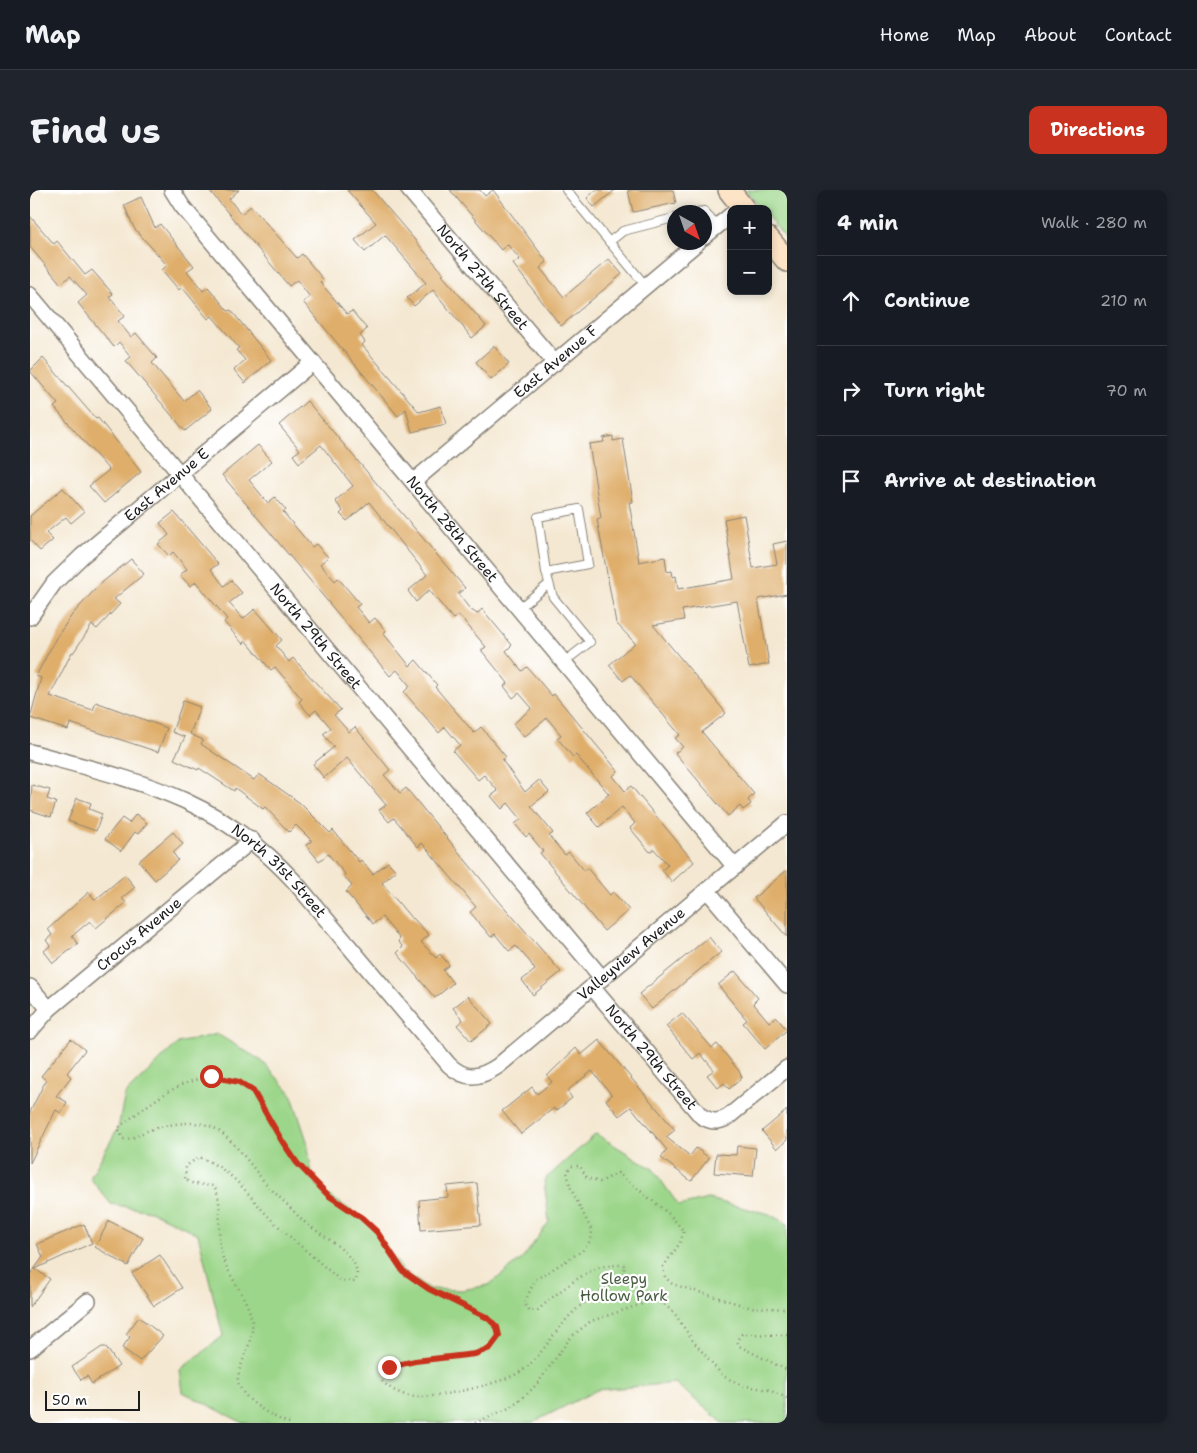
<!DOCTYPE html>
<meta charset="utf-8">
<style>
body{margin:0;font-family:"Shantell Sans",sans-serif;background:#20242c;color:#f1f3f6}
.controls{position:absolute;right:15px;top:15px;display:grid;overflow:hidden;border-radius:10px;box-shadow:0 2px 8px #0003}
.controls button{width:45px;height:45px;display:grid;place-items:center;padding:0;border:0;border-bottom:1px solid #363941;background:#171b24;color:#f1f3f6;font:25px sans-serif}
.compass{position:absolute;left:637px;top:15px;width:45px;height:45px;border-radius:50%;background:#171b24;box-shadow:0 2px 8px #0003;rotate:140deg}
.scale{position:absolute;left:15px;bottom:12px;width:95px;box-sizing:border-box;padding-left:5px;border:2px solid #1c1c1c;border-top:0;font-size:14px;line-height:18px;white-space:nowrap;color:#1c1c1c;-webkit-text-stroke:4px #fff;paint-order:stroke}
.stop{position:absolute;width:15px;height:15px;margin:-11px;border:4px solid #c8321e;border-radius:50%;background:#fff}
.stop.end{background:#c8321e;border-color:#fff;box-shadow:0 1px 5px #0008}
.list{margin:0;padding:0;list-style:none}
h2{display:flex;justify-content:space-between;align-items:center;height:65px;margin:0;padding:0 20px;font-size:21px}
h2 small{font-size:16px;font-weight:400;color:#9ea1a6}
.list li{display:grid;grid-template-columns:32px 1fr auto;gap:15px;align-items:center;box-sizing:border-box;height:90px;padding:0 20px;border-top:1px solid #363941}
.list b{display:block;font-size:19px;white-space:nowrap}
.list em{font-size:16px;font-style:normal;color:#9ea1a6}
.icon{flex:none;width:28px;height:28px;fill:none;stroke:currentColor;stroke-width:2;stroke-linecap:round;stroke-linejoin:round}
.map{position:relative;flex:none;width:757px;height:1233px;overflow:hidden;border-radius:10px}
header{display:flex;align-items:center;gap:30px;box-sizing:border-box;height:70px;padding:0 25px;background:#171b24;border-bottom:1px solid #363941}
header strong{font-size:24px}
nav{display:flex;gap:28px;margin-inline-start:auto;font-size:18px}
.intro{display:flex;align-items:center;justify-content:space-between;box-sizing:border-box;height:120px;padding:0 30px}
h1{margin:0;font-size:35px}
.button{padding:12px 22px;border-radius:10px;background:#c8321e;color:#fff;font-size:18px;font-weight:700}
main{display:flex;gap:30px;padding:0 30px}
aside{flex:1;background:#171b24;border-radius:10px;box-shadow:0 2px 8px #0003}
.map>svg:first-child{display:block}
.green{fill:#9cd68a;stroke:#5c7953}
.building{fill:#dfae6a}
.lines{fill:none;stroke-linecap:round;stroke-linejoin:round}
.lane-casing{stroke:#888277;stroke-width:10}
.street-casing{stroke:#888277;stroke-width:18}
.secondary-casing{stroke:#888277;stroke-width:24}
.path{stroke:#888277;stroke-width:2.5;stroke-dasharray:1 4;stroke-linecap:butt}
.lane{stroke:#fff;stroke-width:8}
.street{stroke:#fff;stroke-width:15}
.secondary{stroke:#fee4c6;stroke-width:21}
.route{stroke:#c8321e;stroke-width:6}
.labels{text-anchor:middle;stroke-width:4.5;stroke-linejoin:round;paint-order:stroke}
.street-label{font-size:15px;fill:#1c1c1c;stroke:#fff}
.park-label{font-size:15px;fill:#495d42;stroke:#fff}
</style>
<header>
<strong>Map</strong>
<nav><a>Home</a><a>Map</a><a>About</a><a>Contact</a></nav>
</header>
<div class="intro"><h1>Find us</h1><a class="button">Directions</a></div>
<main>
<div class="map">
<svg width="757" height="1233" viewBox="0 0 757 1233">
<rect width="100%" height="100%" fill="#fff"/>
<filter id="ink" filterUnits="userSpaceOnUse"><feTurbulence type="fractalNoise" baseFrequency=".02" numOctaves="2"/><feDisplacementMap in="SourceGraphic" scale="10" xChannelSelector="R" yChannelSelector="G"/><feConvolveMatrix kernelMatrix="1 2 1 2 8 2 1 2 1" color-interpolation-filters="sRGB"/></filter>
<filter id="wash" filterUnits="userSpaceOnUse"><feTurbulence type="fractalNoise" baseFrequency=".0096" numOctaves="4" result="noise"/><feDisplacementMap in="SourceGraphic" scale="20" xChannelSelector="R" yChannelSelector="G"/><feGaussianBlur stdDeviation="1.12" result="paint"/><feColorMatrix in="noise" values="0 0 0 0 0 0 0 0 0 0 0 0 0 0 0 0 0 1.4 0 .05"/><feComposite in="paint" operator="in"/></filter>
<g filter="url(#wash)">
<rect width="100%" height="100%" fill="#f4e8d2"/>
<g class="green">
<path d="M716,0H757V50L738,27V19H731Z"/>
<path d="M187,844L232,871L261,903L277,951L283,990L298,1005L332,1028L347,1042L373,1081L399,1099L432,1100L459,1095L493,1068L519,1032L514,990L566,944L623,979L649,1016L678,1009L739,1024L757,1034V1233H693L645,1193L567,1200L502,1233H213L153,1202L150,1180L193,1146L168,1044L120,1021L81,1014L60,988L88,938L95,904L148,853Z"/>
</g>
<g id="blocks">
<g class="building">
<path d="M179,0H209L199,9L211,24L221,16L267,68L272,64L293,89L290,92L317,124L322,121L337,139L330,145L335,152L332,155L361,189L389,222L411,216L416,234L382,242L376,219L368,226L273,112L280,107L267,90L259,96Z"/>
<path d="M317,0H342L414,84L412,85L456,136L442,148L403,100L384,116L377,108L396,93L355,45L335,62L325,50L346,33Z"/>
<path d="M420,0H450L455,6L463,0L517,72L510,78L534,107L579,69L592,84L531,136L483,74L490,69L477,54L471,60Z"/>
<path d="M566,0H585L564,17L557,8Z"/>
<path d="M598,0H643L646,13L603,22Z"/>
<path d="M111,7L125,38L130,34L164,76L157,81L173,101L178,97L198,121L201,120L241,170L215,193L204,180L215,170L206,160L209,158L182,126L178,129L152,97L149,100L132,80L137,75L104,38L94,15Z"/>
<path d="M0,26L24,54L27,51L55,85L62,80L83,104L79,107L95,126L88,131L101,147L106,143L127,168L122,173L154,211L167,200L182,219L155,241L96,171L101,167L89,152L84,157L48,113L57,105L40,86L31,94L0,57Z"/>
<path d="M464,156L479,174L461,190L446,172Z"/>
<path d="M13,168L66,229L68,228L111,282L74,313L59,296L79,280L24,217L28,214L0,181Z"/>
<path d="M277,211L435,398L428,404L440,419L447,424L452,419L482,455L476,461L492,481L497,477L522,506L524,504L588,581L583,586L595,601L601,596L664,672L642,692L632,680L638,675L624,659L620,662L600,638L605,633L592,617L569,637L557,623L579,604L546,565L543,567L527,548L531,545L517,528L494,547L483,534L502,518L489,503L483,508L474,496L478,493L451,460L456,457L429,425L423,429L399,400L386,412L378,401L397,385L339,312L317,331L310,324L313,321L305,311L323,296L291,255L269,273L263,265L270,260L249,235Z"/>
<path d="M583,246V251L593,249L603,312H599L609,372L635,367L637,382L642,381L643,387L646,386L648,399L704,389L694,329L714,325L723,378L747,374L743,354L757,351V404L728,409L739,474L719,478L707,411L652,420L654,430L623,435L696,523L672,542L724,604L718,610L721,614L713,620L710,616L698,626L645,563L653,557L645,548L650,545L600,485L593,491L579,475L605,453L586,433L567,329L571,328L559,254L574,252L573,248Z"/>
<path d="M228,255L242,271L219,290L238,313L245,307L256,320L253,322L282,357L286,354L298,367L290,374L305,391L308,388L330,414L326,417L339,433L345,428L356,441L353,443L380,476L386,470L407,495L405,497L444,543L451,537L476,567L472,570L495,602L509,590L519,602L501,616L523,643L519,646L535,665L539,662L554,680L557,678L580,705L583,702L599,720L574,741L510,663L513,661L499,644L496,647L485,634L491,629L478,613L472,619L461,606L468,601L454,585L448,590L423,561L430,555L415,537L409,543L374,502L380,496L367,480L360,486L192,285Z"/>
<path d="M33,298L54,322L41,333L36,327L16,343L23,350L10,361L0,350V326Z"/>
<path d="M144,322L188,374L181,379L194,396L201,390L212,403L199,413L213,429L225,419L252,450L246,456L259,472L263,468L311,520L304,525L319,542L325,537L360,580L354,585L370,603L376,598L469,711L531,782L503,805L492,790L505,780L500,772L486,756L479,761L465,744L461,747L440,722L446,717L392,653L388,657L364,628L359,632L349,620L356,615L317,568L294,588L283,574L304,557L293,544L301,538L286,520L280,525L269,512L272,509L245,477L241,480L216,451L213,454L194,432L197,429L166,392L160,396L150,385L157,379L143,362L139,366L128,354L139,345L130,333Z"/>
<path d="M101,369L114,384L84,409L90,414L67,439L62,435L43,463L42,462L20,506L63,520L66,512L137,538L128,562L40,533L38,540L0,528L11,488L6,486L26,448L42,425L69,395Z"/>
<path d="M153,511L170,517L160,544L173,550L171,554L224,590L229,584L270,613L300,643L303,640L329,672L331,670L343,684L358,672L366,681L352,693L382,729L383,728L399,745L391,752L406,768L410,764L419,775L413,780L423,793L405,808L367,763L373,757L368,751L370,749L352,727L343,734L316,702L322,696L314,686L315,684L298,664L289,671L276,655L282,651L266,635L259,642L235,617L233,619L205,598L204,601L169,578L168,580L144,569L155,547L142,542Z"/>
<path d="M2,595L20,600L17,609L26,612L21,627L0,620Z"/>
<path d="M47,608L61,613L59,619L72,624L66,641L38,631Z"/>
<path d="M106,624L117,633L108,644L105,642L91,661L75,649L92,628L99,633Z"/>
<path d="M143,642L153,654L143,663L148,670L125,690L109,671Z"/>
<path d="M757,680V747L724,708Z"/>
<path d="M95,685L105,697L92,708L96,713L66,738L60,731L42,746L48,754L23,773L14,761L20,756L16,750L22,745L18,739L59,702L65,710Z"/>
<path d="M679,747L691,762L622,819L609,804Z"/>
<path d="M705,781L728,808L723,813L739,832L746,827L757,840L735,859L713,833L717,830L688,795Z"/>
<path d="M438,806L462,834L441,851L427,835L433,830L423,818Z"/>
<path d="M652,823L682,858L687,854L709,881L712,888L699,899L694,893L688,898L677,885L684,880L670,863L663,869L636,836Z"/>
<path d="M41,849L55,860L37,883L41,887L26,906L37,912L31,923L26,920L0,973V922L16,890L11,886Z"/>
<path d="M569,850L645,940L636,947L660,966L666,958L679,968L661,991L631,968L637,960L601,917L589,926L576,910L582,905L562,881L537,901L542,908L526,921L524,918L491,944L472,921L502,897L507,904L522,892L517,886L546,858L551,865Z"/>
<path d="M757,920V950L747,959L732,941Z"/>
<path d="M707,956L726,958L723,986L684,983L686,964L706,965Z"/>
<path d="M447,993L451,1035L391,1040L389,1010L418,1007L417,996Z"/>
<path d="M79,1031L113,1048L98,1076L65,1057Z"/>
<path d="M54,1034L62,1053L5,1079L20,1089L0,1117V1085L13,1067L7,1054Z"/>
<path d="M130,1065L152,1098L124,1116L102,1083Z"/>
<path d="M109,1127L133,1146L110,1171L92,1158L100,1147L96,1144Z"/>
<path d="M72,1157H76L89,1176L62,1194L57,1186L51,1190L42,1177Z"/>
</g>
</g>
</g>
<g filter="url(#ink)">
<use href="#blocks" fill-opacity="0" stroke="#888277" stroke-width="1"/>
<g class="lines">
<defs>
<g id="lane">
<path d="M536,0L616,96"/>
<path d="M667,22L674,21L688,36"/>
<path d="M579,52L593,41L644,28"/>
<path d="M516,382L558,374L549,319L508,327L516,382L523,407L560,452L534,472"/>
<path d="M489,418L519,394"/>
</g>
<g id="street">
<path id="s1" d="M142,0L152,16L705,677"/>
<path id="s2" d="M379,0L525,173"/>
<path d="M674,47L701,25"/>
<path id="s3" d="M0,105L572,788"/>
<path id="s4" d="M384,291L668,52"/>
<path id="s5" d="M0,427L24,393L52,366L283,172"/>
<path id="s6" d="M0,562C107,591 186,606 264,691L419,875C436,891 450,888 468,876L757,633"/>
<path d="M677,700L757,795"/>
<path d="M0,797L19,819"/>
<path id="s7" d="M562,797L671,926C681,932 688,933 698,927L757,878"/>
<path id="s8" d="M0,841L19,819L222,650"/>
<path d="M0,1159L58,1111"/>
</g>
<g id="secondary">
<path d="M699,0L714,19"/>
<path d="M738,48L757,71"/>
</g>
</defs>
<use href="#lane" class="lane-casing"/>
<use href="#street" class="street-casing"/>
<use href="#secondary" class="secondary-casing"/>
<g class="path">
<path d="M757,1145L712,1144L707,1150L709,1156L757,1180"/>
<path d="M259,1233C243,1228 206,1207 208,1187C211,1168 224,1153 222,1132C218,1104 193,1083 190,1055C187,1035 194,1014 184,996L164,994L155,990L156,976L169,967C209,983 218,1008 247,1035C268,1054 290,1073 311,1091L325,1092C337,1066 286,1044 270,1028C260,1017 249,1007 238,996C223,979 199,941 177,935C159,930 134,935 117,941C108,945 104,949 93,949L88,938C122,912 164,874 209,892C232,902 240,934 253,953C265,971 281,989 298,1004C308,1013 321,1019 332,1028C349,1042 359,1061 372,1079C392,1105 463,1117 469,1146L460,1158L445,1164L385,1171L359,1177L352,1191C361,1200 373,1206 386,1207C408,1208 476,1193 493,1180C511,1166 521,1147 535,1131C551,1112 573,1100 593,1087L595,1075C585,1075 574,1075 565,1079C547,1087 522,1107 508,1120L500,1121L494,1114L505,1090L552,1061L561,1050L562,1041L541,999L537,982L541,976H550L557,988L570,992L588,983L639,1024L654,1041L650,1053L633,1077L635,1087L642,1094L719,1117L757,1119"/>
<path d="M445,1233L477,1219L495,1206L507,1194L541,1147L561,1131L621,1111L634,1114L645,1124L663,1151L693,1186L711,1195L739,1200L757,1208"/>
</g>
<use href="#lane" class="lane"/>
<use href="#street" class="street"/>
<use href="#secondary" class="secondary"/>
</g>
</g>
<g class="lines" filter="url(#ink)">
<path class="route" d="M181,886L209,892L223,901L252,951L267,973L298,1005L332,1028L347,1042L373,1081L399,1099L458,1128L467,1137L469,1146L460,1158L445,1164L385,1171L359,1177"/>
</g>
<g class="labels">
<g class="street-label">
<text dy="5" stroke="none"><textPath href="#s2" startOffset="114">North 27th Street</textPath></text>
<text dy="5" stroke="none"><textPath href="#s4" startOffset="185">East Avenue F</textPath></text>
<text dy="5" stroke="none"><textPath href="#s5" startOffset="191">East Avenue E</textPath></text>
<text dy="5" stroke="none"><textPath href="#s1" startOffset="440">North 28th Street</textPath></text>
<text dy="5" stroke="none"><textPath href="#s3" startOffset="445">North 29th Street</textPath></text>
<text dy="5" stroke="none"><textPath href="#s6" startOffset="281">North 31st Street</textPath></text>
<text dy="5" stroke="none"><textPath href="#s8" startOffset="146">Crocus Avenue</textPath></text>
<text dy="5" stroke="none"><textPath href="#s6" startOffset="768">Valleyview Avenue</textPath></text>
<text dy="5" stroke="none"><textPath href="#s7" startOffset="92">North 29th Street</textPath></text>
</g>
<g class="park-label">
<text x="594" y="1094">Sleepy<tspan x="594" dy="17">Hollow Park</tspan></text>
</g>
</g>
</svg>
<div class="controls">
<button>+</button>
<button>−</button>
</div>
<svg class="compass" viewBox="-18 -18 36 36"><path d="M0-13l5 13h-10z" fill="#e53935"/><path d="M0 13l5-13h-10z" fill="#9ea1a6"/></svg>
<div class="scale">50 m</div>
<div class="stop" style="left:181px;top:886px"></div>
<div class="stop end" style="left:359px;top:1177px"></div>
</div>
<aside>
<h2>4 min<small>Walk · 280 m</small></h2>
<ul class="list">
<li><svg class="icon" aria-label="ahead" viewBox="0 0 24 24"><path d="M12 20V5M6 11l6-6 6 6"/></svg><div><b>Continue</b></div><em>210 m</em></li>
<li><svg class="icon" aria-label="right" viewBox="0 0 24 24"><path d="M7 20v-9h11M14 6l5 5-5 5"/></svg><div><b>Turn right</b></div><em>70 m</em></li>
<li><svg class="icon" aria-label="arrive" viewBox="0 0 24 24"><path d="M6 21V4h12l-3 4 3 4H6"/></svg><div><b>Arrive at destination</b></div></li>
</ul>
</aside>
</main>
